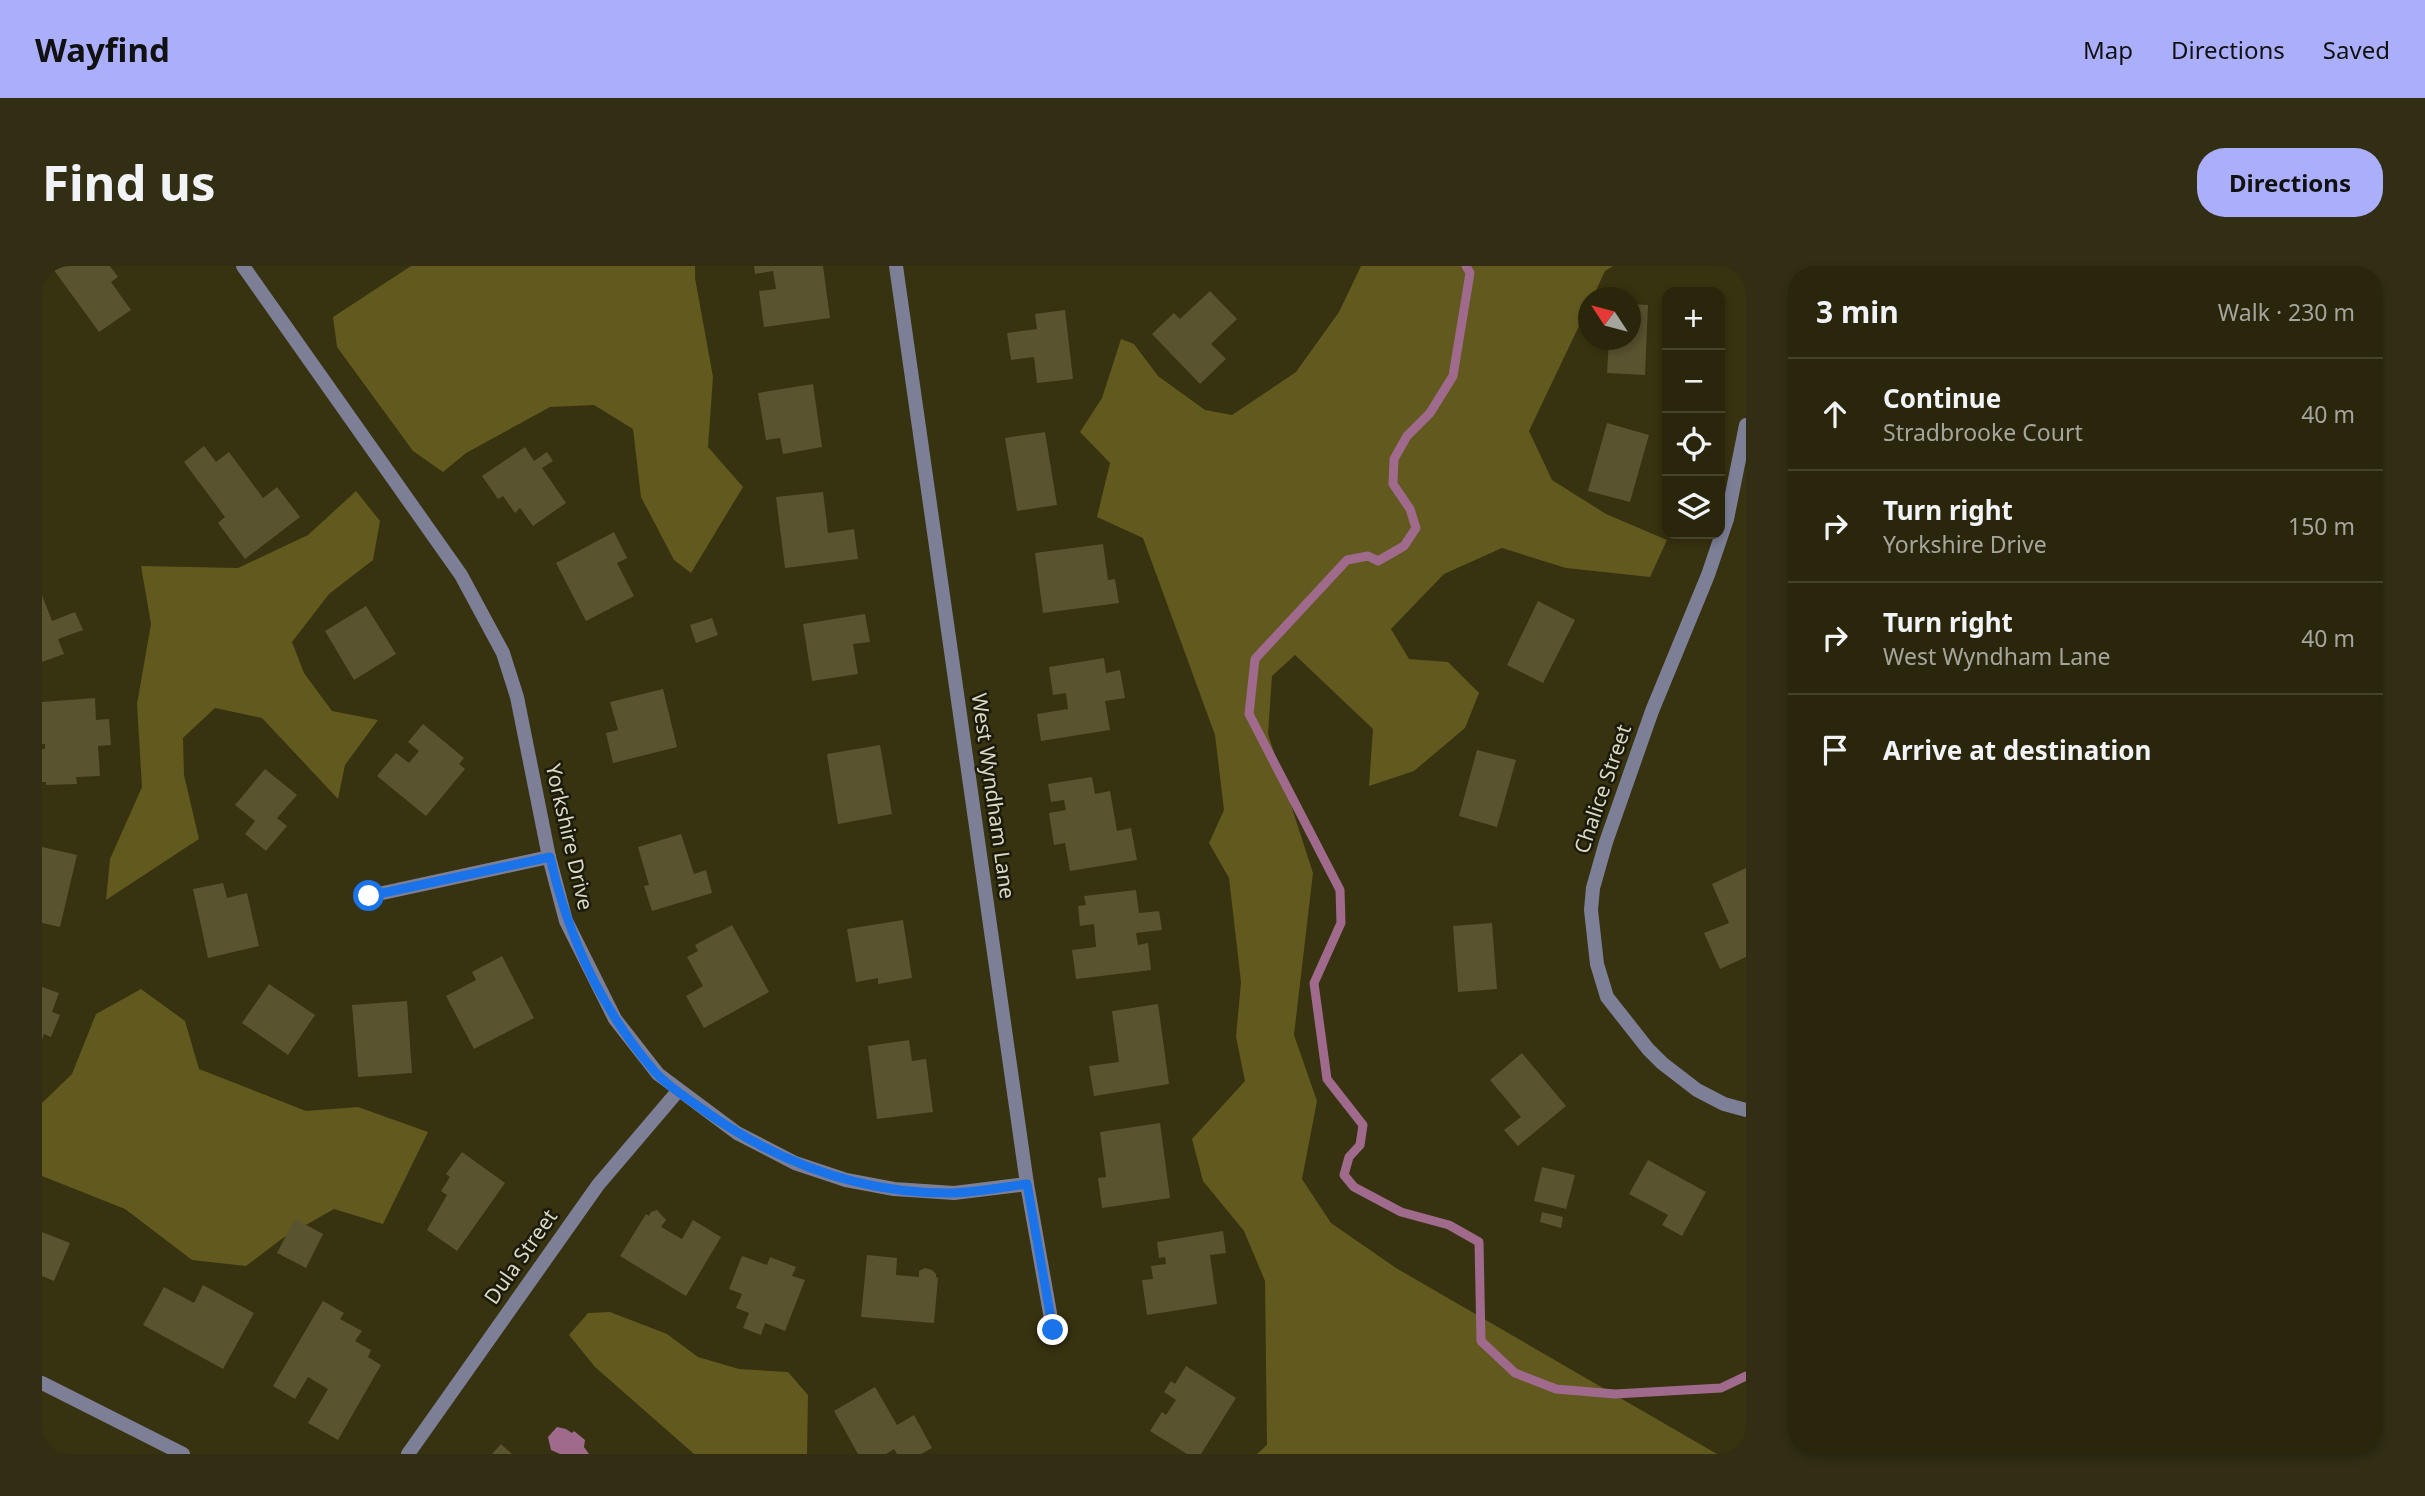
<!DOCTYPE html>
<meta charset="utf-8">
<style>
body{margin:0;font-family:"Noto Sans",sans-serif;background:#312e14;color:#f1f3f6}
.controls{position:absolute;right:21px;top:21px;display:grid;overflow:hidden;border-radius:14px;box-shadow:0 4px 10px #0003}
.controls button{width:63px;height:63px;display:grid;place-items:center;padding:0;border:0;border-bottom:2px solid #45432c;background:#29260b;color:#f1f3f6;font:35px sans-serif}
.compass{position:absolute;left:1536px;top:21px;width:63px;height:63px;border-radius:50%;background:#29260b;box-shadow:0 4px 10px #0003;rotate:306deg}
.stop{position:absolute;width:21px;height:21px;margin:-16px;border:5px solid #1a73e8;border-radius:50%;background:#fff}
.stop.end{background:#1a73e8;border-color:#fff;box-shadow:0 2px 7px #0008}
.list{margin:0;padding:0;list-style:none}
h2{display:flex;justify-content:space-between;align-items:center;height:91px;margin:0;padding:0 28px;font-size:30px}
h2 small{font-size:23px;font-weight:400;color:#a5a59d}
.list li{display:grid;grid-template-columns:46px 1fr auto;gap:21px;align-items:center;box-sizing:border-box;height:112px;padding:0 28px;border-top:2px solid #45432c}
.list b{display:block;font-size:26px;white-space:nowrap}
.list p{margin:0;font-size:23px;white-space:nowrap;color:#a5a59d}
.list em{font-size:23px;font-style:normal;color:#a5a59d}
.icon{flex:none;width:38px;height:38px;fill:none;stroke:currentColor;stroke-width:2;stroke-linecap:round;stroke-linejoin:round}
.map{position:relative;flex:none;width:1704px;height:1188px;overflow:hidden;border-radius:28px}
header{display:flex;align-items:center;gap:42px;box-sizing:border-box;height:98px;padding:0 35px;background:#abaffb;color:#111}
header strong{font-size:33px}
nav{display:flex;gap:38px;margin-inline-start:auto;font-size:24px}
.intro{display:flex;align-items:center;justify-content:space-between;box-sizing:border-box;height:168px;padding:0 42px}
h1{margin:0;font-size:49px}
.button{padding:18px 32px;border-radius:28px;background:#abaffb;color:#111;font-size:24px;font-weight:700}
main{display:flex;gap:42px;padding:0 42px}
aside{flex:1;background:#29260b;border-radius:28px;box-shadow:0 4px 10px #0003}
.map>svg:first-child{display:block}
.green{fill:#61591e}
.water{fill:#9f6a8c}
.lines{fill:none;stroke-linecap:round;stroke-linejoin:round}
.stream{stroke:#9f6a8c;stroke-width:9}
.building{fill:#595330}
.minor{stroke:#7d7f97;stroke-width:14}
.route{stroke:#1a73e8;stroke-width:9}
.labels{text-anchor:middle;stroke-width:5;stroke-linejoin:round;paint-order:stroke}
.street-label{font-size:21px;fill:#dbd9c5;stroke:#1c1a0b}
</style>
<header>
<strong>Wayfind</strong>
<nav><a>Map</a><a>Directions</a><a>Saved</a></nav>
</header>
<div class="intro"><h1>Find us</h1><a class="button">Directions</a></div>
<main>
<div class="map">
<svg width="1704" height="1188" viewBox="0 0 1704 1188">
<rect width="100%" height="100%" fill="#37320f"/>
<g class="green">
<path d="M369,0H653V12L671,111L666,181L701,221L649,307L632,294L599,231L591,163L552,139L508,141L424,187L401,206L371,185L295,81L291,51Z"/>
<path d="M1319,0H1571L1563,5L1551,31L1546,32V41L1487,165L1510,214L1564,248L1625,274L1608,311L1524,302L1460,282L1402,308L1349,363L1367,393L1406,396L1437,427L1423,462L1372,505L1327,520L1331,463L1253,389L1230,410L1226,468L1271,607L1252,769L1275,835L1260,913L1289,957L1354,1002L1675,1188H1215L1225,1179L1223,1015L1202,965L1161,915L1150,873L1203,815L1194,771L1199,716L1187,612L1167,577L1182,544L1173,469L1101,272L1055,251L1068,197L1038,166L1060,132L1079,73L1092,78L1116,110L1163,144L1190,149L1254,106L1297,46Z"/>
<path d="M314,225L338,255L331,294L287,328L250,376L262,407L290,445L336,454L303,499L296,533L220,452L173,442L141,472L142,509L157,573L64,634L68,593L100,521L95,438L109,358L99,300L196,302L266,269Z"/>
<path d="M99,723L143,755L157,803L264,845L316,841L386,866L341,958L292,943L241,972L204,1000L150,994L83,943L0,910V837L30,808L54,748Z"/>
<path d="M568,1046L625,1068L656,1091L697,1103L746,1106L766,1129L765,1188H652L553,1101L527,1069L546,1047Z"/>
</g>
<path class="water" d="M515,1161L524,1163L530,1167L532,1165L543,1174L542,1181L547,1188H518L509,1184L506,1171Z"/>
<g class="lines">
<path class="stream" d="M1424,0L1428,7L1411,110L1388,147L1365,170L1352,193L1351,218L1368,243L1374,262L1362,280L1336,295L1326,290L1305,294L1213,393L1207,448L1298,624L1299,657L1272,717L1285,813L1321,859L1318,879L1307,891L1302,909L1312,921L1359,946L1407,959L1437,976L1439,1075L1473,1107L1514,1123L1573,1128L1679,1122L1704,1110"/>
</g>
<g class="building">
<path d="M9,0H68L76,11L69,16L89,44L57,66Z"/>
<path d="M712,0H781L788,52L722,61L717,25L734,23L731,5L713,8Z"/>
<path d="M1168,25L1195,53L1169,78L1184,93L1158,118L1110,68L1132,47L1138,53Z"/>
<path d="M1588,38L1606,39L1603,109L1565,107L1567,74H1588Z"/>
<path d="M1023,44L1031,113L995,117L992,91L969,94L965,67L995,63L993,48Z"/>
<path d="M771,118L780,181L741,188L738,172L724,174L716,127Z"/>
<path d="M1565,157L1607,169L1588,236L1546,225Z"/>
<path d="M1003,166L1015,239L975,245L963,172Z"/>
<path d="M162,180L174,196L187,186L221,232L235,221L258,251L203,293L176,257L183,251L142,196Z"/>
<path d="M483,181L492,195L505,186L511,195L500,202L524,237L491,260L478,242L473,247L461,230L456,233L440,210Z"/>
<path d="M781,226L786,267L812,263L816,293L743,302L734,231Z"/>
<path d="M572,266L585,292L575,297L592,330L544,355L514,297Z"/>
<path d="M1061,278L1066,314L1073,313L1077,337L1001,347L993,287Z"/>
<path d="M0,329L10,355L33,346L41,364L16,373L22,388L0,396Z"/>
<path d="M1496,335L1533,354L1501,417L1465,399Z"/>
<path d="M324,340L354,388L312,414L283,365Z"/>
<path d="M823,348L828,376L811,378L816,408L770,415L761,358Z"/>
<path d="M670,352L676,369L654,377L648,359Z"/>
<path d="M1062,392L1064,407L1078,404L1083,432L1063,435L1068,464L999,475L995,448L1026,443L1024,427L1011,429L1007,401Z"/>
<path d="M621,423L635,481L571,497L564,467L576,464L568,436Z"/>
<path d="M53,432L54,454L67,453L69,479L56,480L58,510L34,511L35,518L4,519V516H0V483H3V478H0V436Z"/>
<path d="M381,458L422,492L417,498L423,503L384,550L335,510L354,487L367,497L377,485L366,476Z"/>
<path d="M838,479L850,548L796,558L785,488Z"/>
<path d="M1435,484L1474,494L1455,561L1417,550Z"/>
<path d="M223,503L255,529L235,552L245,560L224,585L203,568L213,555L193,539Z"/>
<path d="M1050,511L1053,528L1068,525L1075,565L1089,562L1095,594L1028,605L1023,577L1012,579L1007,547L1024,544L1022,534L1009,536L1006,518Z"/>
<path d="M639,568L652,608L664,604L670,627L610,645L602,620L607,619L596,581Z"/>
<path d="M0,581L35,589L18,661L0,657Z"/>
<path d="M1704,602V691L1678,703L1662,667L1687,657L1670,618Z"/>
<path d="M181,617L185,632L205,627L217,680L166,692L151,623Z"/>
<path d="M1094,624L1097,647L1117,645L1120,664L1094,667L1096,679L1106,677L1109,704L1034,713L1030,684L1054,681L1052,658L1038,660L1036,640L1044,639L1042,630Z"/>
<path d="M861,654L870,712L836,718V712L814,716L805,663Z"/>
<path d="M1450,657L1455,723L1416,726L1411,660Z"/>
<path d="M690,659L727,726L662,762L644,730L661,720L645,691L656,685L653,679Z"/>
<path d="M460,690L492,752L432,783L404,730L434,714L430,706Z"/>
<path d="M227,718L273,749L246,789L200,757Z"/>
<path d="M0,721L17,727L10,746L18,749L9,771L2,768L0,774Z"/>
<path d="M365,735L370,807L316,811L310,739Z"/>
<path d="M1116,738L1127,818L1052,830L1047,800L1077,796L1070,745Z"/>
<path d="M867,774L870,795L884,793L891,846L835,853L826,780Z"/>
<path d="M1480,787L1524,840L1476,880L1462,864L1479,851L1448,814Z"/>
<path d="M1118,857L1128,932L1060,942L1056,912L1064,911L1058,866Z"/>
<path d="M420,886L463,917L415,985L385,964L405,929L399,925L408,911L404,908Z"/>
<path d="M1606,894L1664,926L1640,970L1620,959L1626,949L1587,928Z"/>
<path d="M1500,901L1533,909L1524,943L1492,935Z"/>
<path d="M615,944L624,954L619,961L640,973L651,954L679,971L644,1030L578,990L604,948L607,950L609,946Z"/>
<path d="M1500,946L1521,951L1519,962L1498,956Z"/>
<path d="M253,953L281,968L264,1002L235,987Z"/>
<path d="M1181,965L1184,987L1168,989L1175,1038L1105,1049L1100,1014L1111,1013L1109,1000L1124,998L1123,991L1117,992L1115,976Z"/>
<path d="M0,966L28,977L12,1015L0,1010Z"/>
<path d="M825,989L855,992L854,1009L877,1011V1005L883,1002L890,1004L894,1008V1011L896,1012L892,1057L819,1051Z"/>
<path d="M700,990L725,999L728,991L754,1001L750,1010L763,1014L743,1065L723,1057L719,1069L701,1062L707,1047L694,1042L700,1028L687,1023Z"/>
<path d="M161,1019L212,1047L181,1103L101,1059L122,1021L152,1037Z"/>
<path d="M281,1035L302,1047L298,1053L320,1065L313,1075L329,1084L326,1091L339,1099L296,1174L266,1157L286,1123L266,1111L253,1133L231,1120Z"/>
<path d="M1144,1100L1194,1132L1159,1188H1145L1108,1165L1120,1146L1124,1149L1134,1134L1122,1126L1129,1115L1133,1118Z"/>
<path d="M833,1121L855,1159L872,1149L890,1182L879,1188H855L852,1183L844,1188H816L792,1145Z"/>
<path d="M459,1178L470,1188H450Z"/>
<path d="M5,1179L20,1188H0Z"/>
</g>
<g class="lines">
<g class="minor">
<path d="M201,0L419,309L461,387L475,431L507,591L524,655L573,753L616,808L695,867L753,897L804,914L852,923L912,927L985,918"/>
<path d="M854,0L985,918L1011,1064"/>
<path d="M1704,159L1685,253L1666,309L1610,445L1564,576L1551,622L1549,644L1555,698L1565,731L1606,783L1620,797L1655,824L1682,838L1704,844"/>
<path d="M327,630L507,591"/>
<path d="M0,1117L141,1188"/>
<path d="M366,1188L556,919L636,825"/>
</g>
</g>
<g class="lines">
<path class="route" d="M327,630L508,591C526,671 560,745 614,807C627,821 645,832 660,843C734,896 819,928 911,927C936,926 961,921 985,918L1011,1064"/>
</g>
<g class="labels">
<g class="street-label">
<text transform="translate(1561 523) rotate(-71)" y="7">Chalice Street</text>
<text transform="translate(951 530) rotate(82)" y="7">West Wyndham Lane</text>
<text transform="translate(527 571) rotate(77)" y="7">Yorkshire Drive</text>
<text transform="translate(479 991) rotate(-55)" y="7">Dula Street</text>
</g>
</g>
</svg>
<div class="controls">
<button>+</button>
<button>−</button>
<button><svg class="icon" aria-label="locate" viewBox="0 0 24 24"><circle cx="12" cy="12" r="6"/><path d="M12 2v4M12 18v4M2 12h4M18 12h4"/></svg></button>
<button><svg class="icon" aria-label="layers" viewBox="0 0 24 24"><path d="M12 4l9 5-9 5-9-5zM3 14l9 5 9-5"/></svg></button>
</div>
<svg class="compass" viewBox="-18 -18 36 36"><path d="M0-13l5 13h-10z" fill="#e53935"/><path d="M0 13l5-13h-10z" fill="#a5a59d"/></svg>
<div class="stop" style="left:327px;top:630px"></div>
<div class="stop end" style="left:1011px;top:1064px"></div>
</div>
<aside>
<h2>3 min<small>Walk · 230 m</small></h2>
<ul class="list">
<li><svg class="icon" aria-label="ahead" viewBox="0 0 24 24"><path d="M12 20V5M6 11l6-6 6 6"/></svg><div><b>Continue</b><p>Stradbrooke Court</p></div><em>40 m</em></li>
<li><svg class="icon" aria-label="right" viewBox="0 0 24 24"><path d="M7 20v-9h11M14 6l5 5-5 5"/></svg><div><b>Turn right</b><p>Yorkshire Drive</p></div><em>150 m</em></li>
<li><svg class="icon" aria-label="right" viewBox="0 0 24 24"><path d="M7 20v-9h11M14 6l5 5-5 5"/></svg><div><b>Turn right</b><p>West Wyndham Lane</p></div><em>40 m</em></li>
<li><svg class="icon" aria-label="arrive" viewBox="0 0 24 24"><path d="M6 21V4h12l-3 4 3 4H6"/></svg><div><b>Arrive at destination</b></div></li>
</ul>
</aside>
</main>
